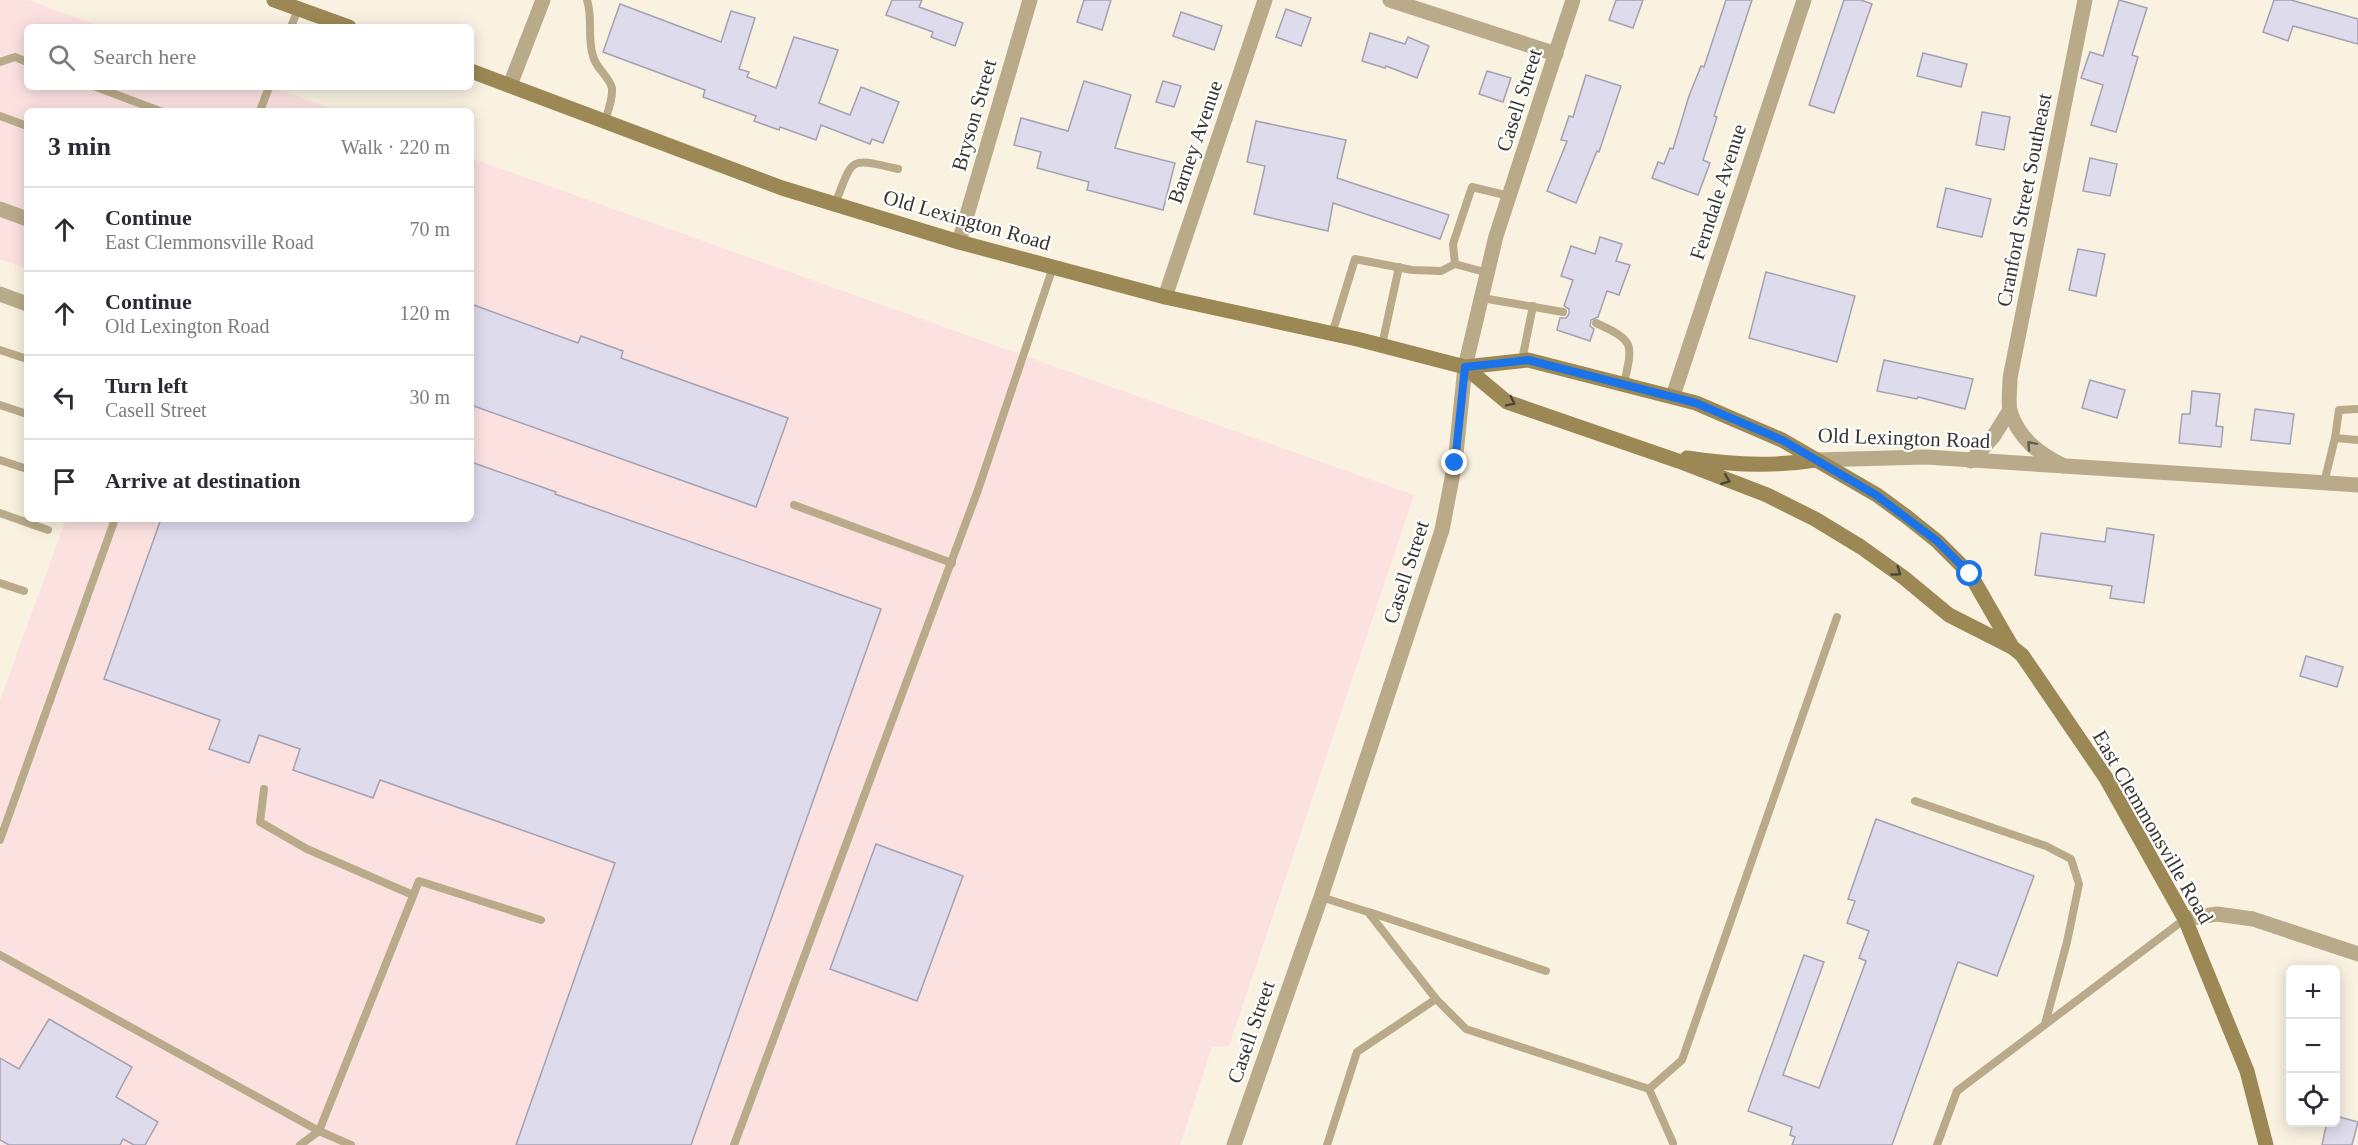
<!DOCTYPE html>
<meta charset="utf-8">
<style>
body{margin:0;font-family:"Times New Roman",serif;background:#f7f7f7;color:#2b2b33}
.controls{position:absolute;right:18px;bottom:18px;display:grid;overflow:hidden;border-radius:9px;box-shadow:0 3px 15px #0003}
.controls button{width:54px;height:54px;display:grid;place-items:center;padding:0;border:0;border-bottom:2px solid #e1e1e2;background:#fff;color:#2b2b33;font:30px sans-serif}
.stop{position:absolute;width:18px;height:18px;margin:-14px;border:4px solid #1a73e8;border-radius:50%;background:#fff}
.stop.end{background:#1a73e8;border-color:#fff;box-shadow:0 2px 6px #0008}
.list{margin:0;padding:0;list-style:none}
h2{display:flex;justify-content:space-between;align-items:center;height:78px;margin:0;padding:0 24px;font-size:26px}
h2 small{font-size:20px;font-weight:400;color:#7c7c81}
.list li{display:grid;grid-template-columns:39px 1fr auto;gap:18px;align-items:center;box-sizing:border-box;height:84px;padding:0 24px;border-top:2px solid #e1e1e2}
.list b{display:block;font-size:22px;white-space:nowrap}
.list p{margin:0;font-size:20px;white-space:nowrap;color:#7c7c81}
.list em{font-size:20px;font-style:normal;color:#7c7c81}
.icon{flex:none;width:33px;height:33px;fill:none;stroke:currentColor;stroke-width:2;stroke-linecap:round;stroke-linejoin:round}
.map{position:relative;flex:none;width:2358px;height:1145px;overflow:hidden}
.search{position:absolute;background:#fff;box-shadow:0 3px 15px #0003;left:24px;top:24px;width:450px;height:66px;display:flex;align-items:center;gap:15px;box-sizing:border-box;padding:0 21px;border-radius:9px;color:#7c7c81;font-size:22px}
.panel{position:absolute;background:#fff;box-shadow:0 3px 15px #0003;left:24px;top:108px;width:450px;height:414px;border-radius:9px}
.map>svg:first-child{display:block}
.industrial{fill:#fce1e1}
.building{fill:#dedbec;stroke:#a4a1b2;stroke-width:1.5}
.lines{fill:none;stroke-linecap:round;stroke-linejoin:round}
.service{stroke:#b9ab89;stroke-width:8}
.minor{stroke:#b9ab89;stroke-width:15}
.tertiary{stroke:#b9ab89;stroke-width:15}
.secondary{stroke:#9c8854;stroke-width:15}
.oneway{stroke:#4c4636}
.oneway2{stroke:#655e4e}
.route{stroke:#1a73e8;stroke-width:8}
.labels{text-anchor:middle;stroke-width:4.5;stroke-linejoin:round;paint-order:stroke}
.street-label{font-size:21px;fill:#38352f;stroke:#fff}
</style>
<div class="map">
<svg width="2358" height="1145" viewBox="0 0 2358 1145">
<rect width="100%" height="100%" fill="#f9f2e1"/>
<g class="industrial">
<path d="M0,0H28L103,27H27V87H271L339,111H27V269L0,259Z"/>
<path d="M471,158L1414,495L1229,1046L1212,1047L1180,1145H0V700L66,519H471Z"/>
</g>
<g class="building">
<path d="M892,0H922L919,7L963,23L955,46L931,37L933,32L886,15Z"/>
<path d="M1084,0H1111L1102,30L1077,22Z"/>
<path d="M1616,0H1643L1633,28L1609,20Z"/>
<path d="M1726,0H1752L1714,116L1717,117L1703,160L1710,163L1698,195L1652,178L1658,162L1664,164L1670,148L1673,149L1689,96L1701,66L1704,67Z"/>
<path d="M1844,0H1861L1872,4L1834,113L1809,105Z"/>
<path d="M2119,0L2147,8L2132,55L2138,57L2116,132L2091,125L2103,85L2081,78L2090,52L2103,56Z"/>
<path d="M2274,0H2291L2358,19V44L2293,26L2288,41L2263,32Z"/>
<path d="M620,4L721,42L731,11L755,18L739,69L749,72L747,77L776,88L794,37L838,50L819,103L850,115L861,87L899,102L883,143L872,139L870,144L821,125L816,140L780,127L779,130L754,121L756,116L703,97L705,90L603,52Z"/>
<path d="M1286,9L1311,18L1301,46L1276,37Z"/>
<path d="M1181,12L1222,26L1214,50L1173,36Z"/>
<path d="M1370,33L1405,44L1408,37L1429,46L1417,78L1386,66L1385,68L1362,61Z"/>
<path d="M1923,53L1967,64L1961,87L1917,76Z"/>
<path d="M1487,71L1511,78L1503,102L1479,94Z"/>
<path d="M1586,75L1621,86L1599,152L1597,151L1576,203L1547,191L1567,141L1561,140L1569,116L1573,117Z"/>
<path d="M1084,81L1131,95L1115,148L1175,163L1163,210L1087,190L1089,182L1037,168L1041,152L1014,145L1021,118L1068,131Z"/>
<path d="M1163,81L1181,86L1174,107L1156,102Z"/>
<path d="M1982,112L2010,117L2004,150L1976,145Z"/>
<path d="M1256,121L1346,140L1337,178L1449,215L1440,239L1333,203L1328,231L1254,214L1265,166L1247,162Z"/>
<path d="M2090,158L2117,164L2110,196L2083,191Z"/>
<path d="M1946,188L1991,199L1982,237L1937,227Z"/>
<path d="M1600,237L1622,244L1616,261L1630,265L1619,295L1607,291L1598,317L1591,320L1590,326L1594,329L1590,341L1557,330L1560,318H1566L1569,314V309L1564,306L1573,280L1561,276L1571,246L1595,254Z"/>
<path d="M2078,249L2105,254L2096,296L2069,290Z"/>
<path d="M1766,272L1855,296L1837,362L1749,338Z"/>
<path d="M471,304L578,343L581,336L623,351L621,358L788,418L756,507L471,405Z"/>
<path d="M1884,360L1973,379L1965,409L1918,397L1917,399L1877,391Z"/>
<path d="M2090,380L2125,390L2117,418L2082,408Z"/>
<path d="M2192,391L2220,394L2216,426L2223,427L2221,447L2179,443L2182,414H2190Z"/>
<path d="M2255,409L2294,414L2290,444L2251,440Z"/>
<path d="M471,462L556,492L555,494L881,609L691,1145H516L615,863L380,780L373,798L293,770L300,749L259,735L249,763L209,749L220,720L104,679L161,519H471Z"/>
<path d="M2107,528L2154,535L2144,603L2110,598L2112,586L2035,575L2041,533L2105,542Z"/>
<path d="M2306,656L2343,667L2337,687L2300,676Z"/>
<path d="M1876,819L2034,876L1997,976L1958,962L1892,1145H1792L1795,1137L1790,1135L1792,1127L1748,1111L1804,955L1824,962L1783,1075L1819,1088L1866,961L1859,958L1869,931L1847,923L1855,901L1848,899Z"/>
<path d="M876,844L963,876L917,1001L830,969Z"/>
<path d="M49,1019L132,1067L116,1097L158,1122L145,1145H134L123,1139L120,1145H9L0,1140V1058L19,1069Z"/>
<path d="M2336,1116L2358,1122L2352,1145H2322L2327,1122H2336Z"/>
</g>
<g class="lines">
<g class="service">
<path d="M587,0C593,18 587,38 593,56C596,69 609,76 612,88C613,99 608,111 605,121"/>
<path d="M291,27L298,9"/>
<path d="M0,62L15,57L27,62"/>
<path d="M96,87L160,111"/>
<path d="M260,111L269,87"/>
<path d="M0,116L27,126"/>
<path d="M835,204C854,156 848,158 898,169"/>
<path d="M1455,264L1453,244L1472,187L1509,196"/>
<path d="M1482,298L1563,312"/>
<path d="M1596,323C1635,341 1633,343 1624,384"/>
<path d="M1332,334L1355,259L1412,270L1441,271L1455,264L1488,273"/>
<path d="M1382,345L1399,267"/>
<path d="M0,350L27,359"/>
<path d="M1522,360L1533,306"/>
<path d="M0,405L27,414"/>
<path d="M2335,438L2358,440"/>
<path d="M0,460L27,469"/>
<path d="M2324,483L2335,438L2339,410L2358,409"/>
<path d="M794,505L952,563"/>
<path d="M0,513L48,530"/>
<path d="M0,583L24,591"/>
<path d="M264,789L260,822L307,849L413,895"/>
<path d="M1915,801L2046,846L2071,859L2079,884L2067,942L2045,1024"/>
<path d="M0,840L115,519"/>
<path d="M1321,897L1368,912L1436,999L1466,1029L1649,1089L1682,1060L1837,617"/>
<path d="M1369,912L1546,971"/>
<path d="M0,955L319,1131L351,1145"/>
<path d="M1649,1089L1673,1143"/>
<path d="M300,1145L319,1131L419,881L541,920"/>
<path d="M734,1145L978,490L1053,267"/>
<path d="M1327,1145L1357,1052L1436,999"/>
<path d="M1937,1145L1957,1091L2185,919"/>
</g>
<g class="minor">
<path d="M1390,0L1556,54"/>
<path d="M510,85L543,0"/>
<path d="M0,209L27,219"/>
<path d="M959,242L1030,0"/>
<path d="M0,294L27,304"/>
<path d="M1165,297L1265,0"/>
<path d="M1465,367L1496,236L1573,0"/>
<path d="M1673,396L1804,0"/>
<path d="M1971,461L1993,437L2010,410"/>
<path d="M2064,466C2039,454 2019,439 2010,411C2008,402 2010,388 2010,378L2085,0"/>
<path d="M2185,919L2217,914L2253,919L2358,954"/>
</g>
<g class="tertiary">
<path d="M1815,460L1926,457L2358,485"/>
<path d="M1234,1145L1321,897L1442,530L1455,463L1465,367"/>
</g>
<g class="secondary">
<path d="M274,0L349,27"/>
<path d="M471,71L782,188L959,242L1165,297L1357,339L1465,367L1528,360L1696,403L1782,440L1877,495L1907,517L1937,541L1970,574L2012,647"/>
<path d="M1465,367L1507,402L1684,463L1767,495L1815,519L1861,547L1903,577L1949,615L2012,647L2022,655L2106,778L2185,919L2247,1071L2266,1145"/>
<path d="M1687,458C1731,465 1772,467 1815,460"/>
</g>
</g>
<defs><path id="oneway-chevron" d="M-2-3.5L2.5 0L-2 3.5" fill="none" stroke-width="1.6" stroke-linecap="round" stroke-linejoin="round" transform="scale(1.5)"/></defs>
<g class="oneway">
<use href="#oneway-chevron" transform="translate(1511 402) rotate(26)"/>
<use href="#oneway-chevron" transform="translate(1726 480) rotate(21)"/>
<use href="#oneway-chevron" transform="translate(1897 572) rotate(36)"/>
</g>
<use class="oneway2" href="#oneway-chevron" transform="translate(2031 445) rotate(-131)"/>
<g class="lines">
<path class="route" d="M1455,463L1465,367L1528,360L1696,403L1782,440L1876,495L1937,541L1970,574"/>
</g>
<g class="labels">
<g class="street-label">
<text transform="translate(1519 100) rotate(-72)" y="7">Casell Street</text>
<text transform="translate(974 115) rotate(-74)" y="7">Bryson Street</text>
<text transform="translate(1195 142) rotate(-71)" y="7">Barney Avenue</text>
<text transform="translate(1718 192) rotate(-72)" y="7">Ferndale Avenue</text>
<text transform="translate(2024 200) rotate(-79)" y="7">Cranford Street Southeast</text>
<text transform="translate(967 220) rotate(16)" y="7">Old Lexington Road</text>
<text transform="translate(1904 438) rotate(2)" y="7">Old Lexington Road</text>
<text transform="translate(1406 572) rotate(-72)" y="7">Casell Street</text>
<text transform="translate(2153 827) rotate(60)" y="7">East Clemmonsville Road</text>
<text transform="translate(1251 1032) rotate(-71)" y="7">Casell Street</text>
</g>
</g>
</svg>
<div class="controls">
<button>+</button>
<button>−</button>
<button><svg class="icon" aria-label="locate" viewBox="0 0 24 24"><circle cx="12" cy="12" r="6"/><path d="M12 2v4M12 18v4M2 12h4M18 12h4"/></svg></button>
</div>
<div class="stop" style="left:1970px;top:574px"></div>
<div class="stop end" style="left:1455px;top:463px"></div>
<div class="search"><svg class="icon" aria-label="search" viewBox="0 0 24 24"><circle cx="10" cy="10" r="6"/><path d="M15 15l6 6"/></svg>Search here</div>
<section class="panel">
<h2>3 min<small>Walk · 220 m</small></h2>
<ul class="list">
<li><svg class="icon" aria-label="ahead" viewBox="0 0 24 24"><path d="M12 20V5M6 11l6-6 6 6"/></svg><div><b>Continue</b><p>East Clemmonsville Road</p></div><em>70 m</em></li>
<li><svg class="icon" aria-label="ahead" viewBox="0 0 24 24"><path d="M12 20V5M6 11l6-6 6 6"/></svg><div><b>Continue</b><p>Old Lexington Road</p></div><em>120 m</em></li>
<li><svg class="icon" aria-label="left" viewBox="0 0 24 24"><path d="M17 20v-9H6M10 6l-5 5 5 5"/></svg><div><b>Turn left</b><p>Casell Street</p></div><em>30 m</em></li>
<li><svg class="icon" aria-label="arrive" viewBox="0 0 24 24"><path d="M6 21V4h12l-3 4 3 4H6"/></svg><div><b>Arrive at destination</b></div></li>
</ul>
</section>
</div>
